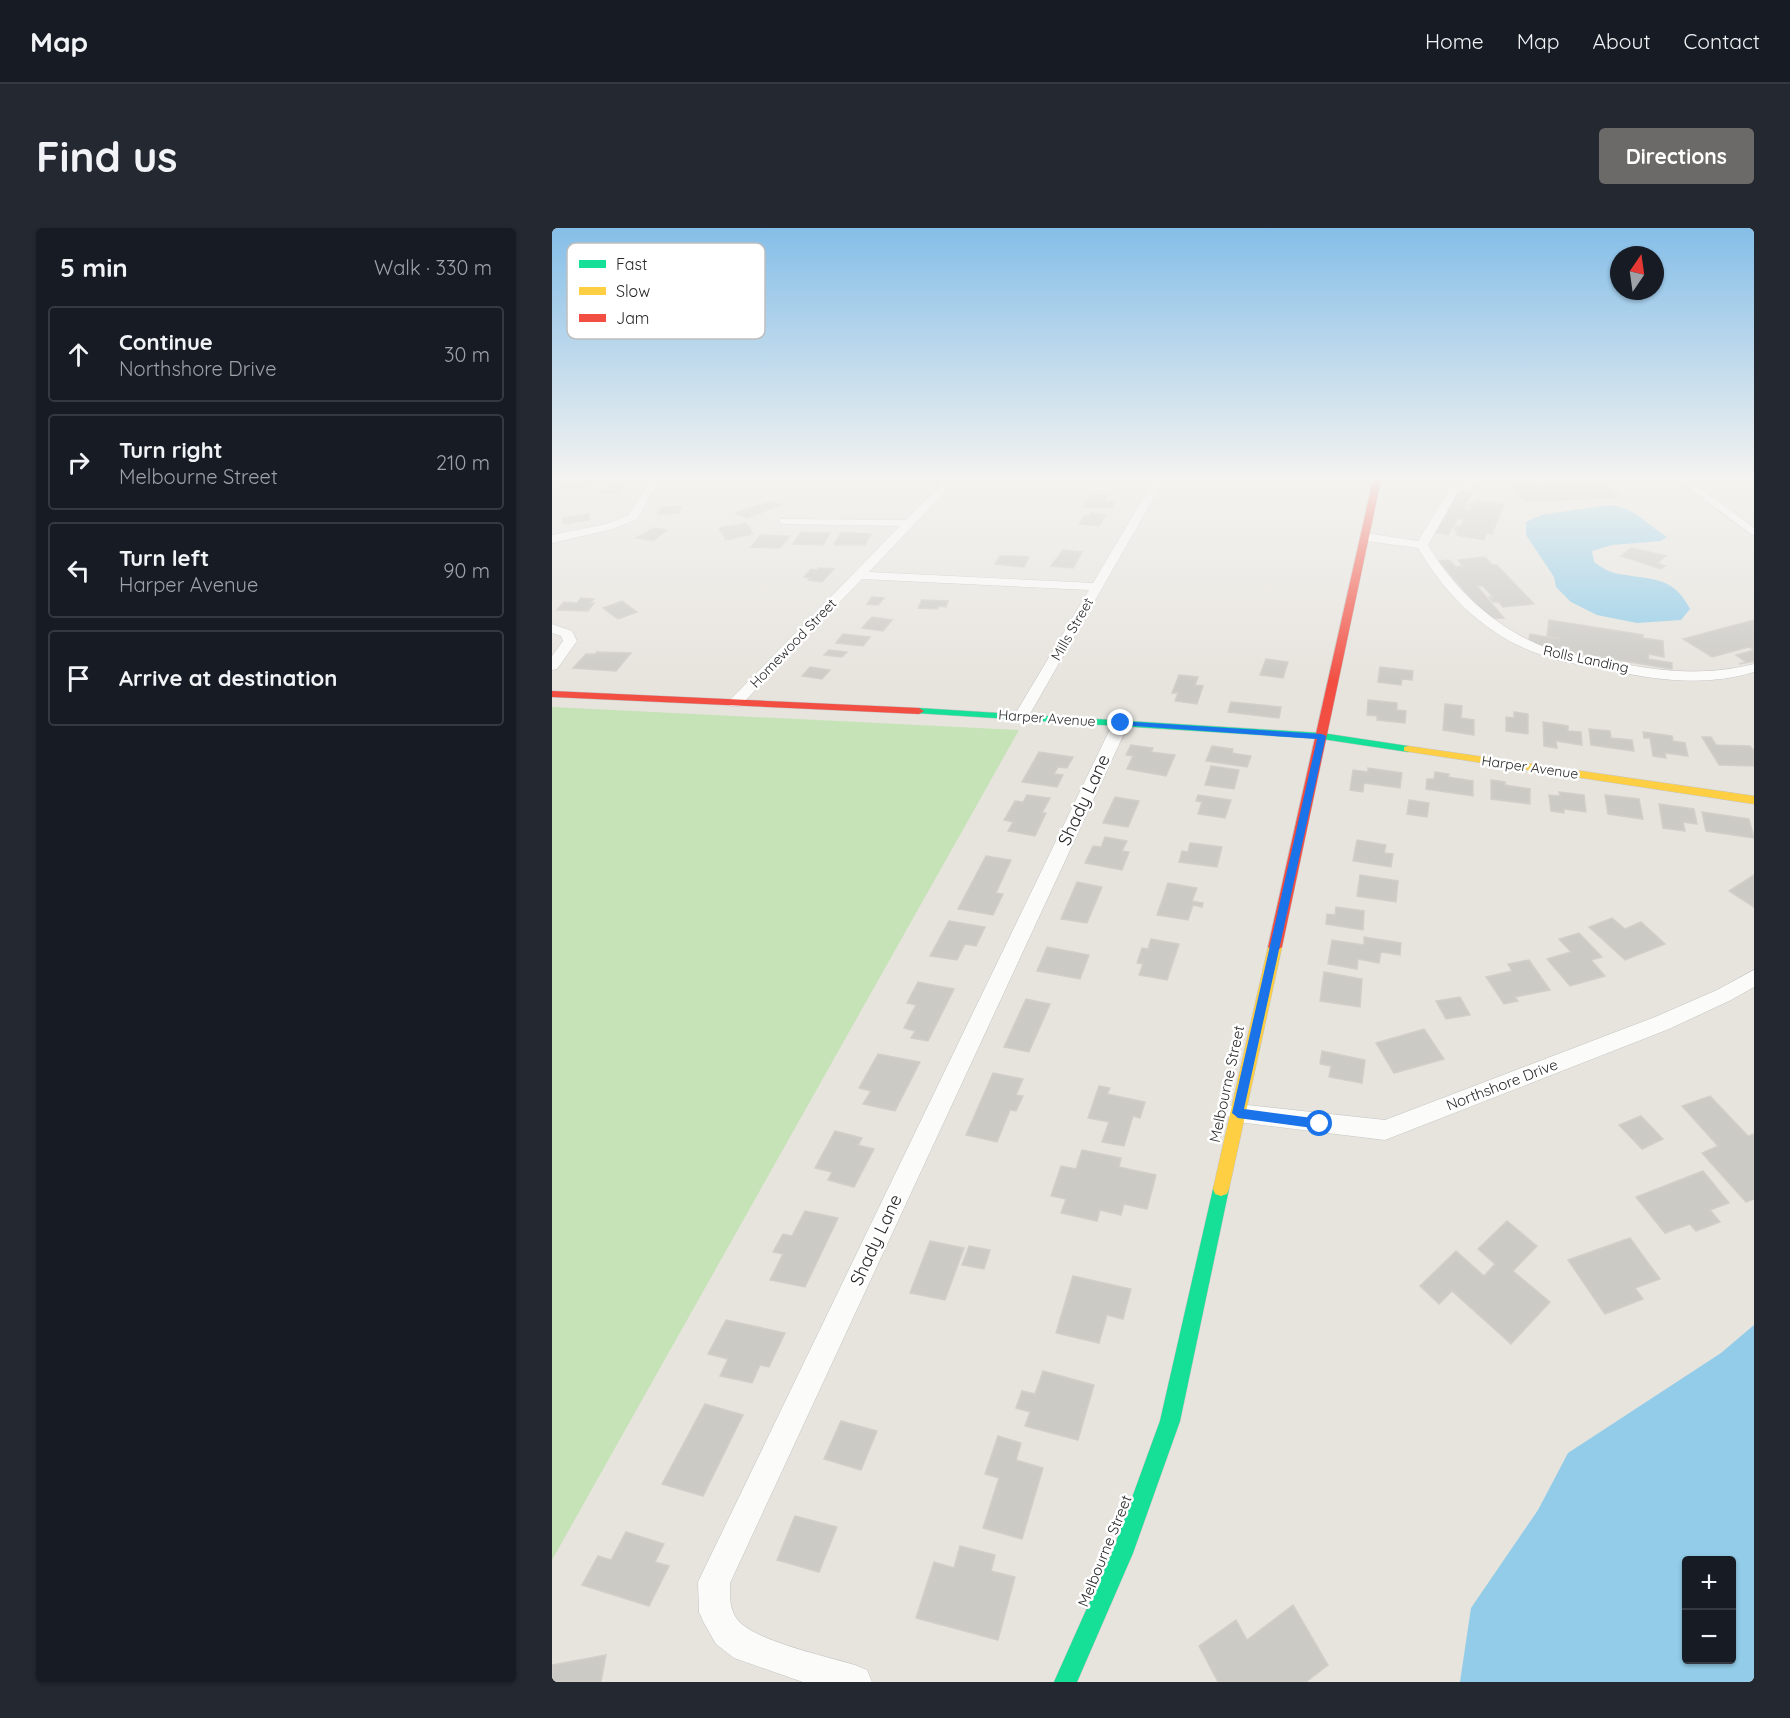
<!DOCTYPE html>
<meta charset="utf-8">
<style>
body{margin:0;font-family:Quicksand,sans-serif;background:#242831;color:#f1f3f6}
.controls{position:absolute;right:18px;bottom:18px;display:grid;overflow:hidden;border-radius:6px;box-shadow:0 2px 4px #0004}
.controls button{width:54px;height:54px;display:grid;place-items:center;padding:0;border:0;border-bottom:2px solid #363941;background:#171b24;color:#f1f3f6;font:30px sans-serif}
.compass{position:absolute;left:1058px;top:18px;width:54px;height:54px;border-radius:50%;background:#171b24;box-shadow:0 2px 4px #0004;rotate:13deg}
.stop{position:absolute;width:18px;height:18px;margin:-14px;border:4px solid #1a73e8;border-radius:50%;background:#fff}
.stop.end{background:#1a73e8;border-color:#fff;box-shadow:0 2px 6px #0008}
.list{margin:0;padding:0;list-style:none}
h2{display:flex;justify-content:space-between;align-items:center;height:78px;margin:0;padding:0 24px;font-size:26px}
h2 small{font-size:20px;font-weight:400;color:#9ea1a6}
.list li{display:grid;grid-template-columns:39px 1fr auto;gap:18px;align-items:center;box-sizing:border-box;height:96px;margin:0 12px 12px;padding:0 12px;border:2px solid #363941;border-radius:6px}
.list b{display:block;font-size:22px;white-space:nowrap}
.list p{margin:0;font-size:20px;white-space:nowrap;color:#9ea1a6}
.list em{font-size:20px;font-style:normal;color:#9ea1a6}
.icon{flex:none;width:33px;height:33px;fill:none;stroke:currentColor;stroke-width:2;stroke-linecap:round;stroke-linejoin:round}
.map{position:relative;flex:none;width:1202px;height:1454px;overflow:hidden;border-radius:6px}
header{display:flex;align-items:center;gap:36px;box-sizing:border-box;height:84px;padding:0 30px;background:#171b24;border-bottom:2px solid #363941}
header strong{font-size:28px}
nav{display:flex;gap:33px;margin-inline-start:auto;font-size:21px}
.intro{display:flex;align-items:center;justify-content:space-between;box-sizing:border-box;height:144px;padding:0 36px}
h1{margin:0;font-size:42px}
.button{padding:15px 27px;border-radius:6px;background:#6b6a68;color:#fff;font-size:21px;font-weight:700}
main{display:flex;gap:36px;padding:0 36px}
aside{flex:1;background:#171b24;border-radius:6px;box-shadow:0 2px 4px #0004}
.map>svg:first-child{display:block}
.green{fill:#c5e3b6}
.water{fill:#92cce8;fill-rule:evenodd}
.building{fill:#cccac5;stroke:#d2cfca;stroke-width:1.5}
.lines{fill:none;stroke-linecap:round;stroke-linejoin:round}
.street-casing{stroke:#c4c3c3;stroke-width:1}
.fast-casing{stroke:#c4c3c3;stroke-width:1}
.slow-casing{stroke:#c4c3c3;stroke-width:1}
.jam-casing{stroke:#c4c3c3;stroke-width:1}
.street{fill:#fbfbfa;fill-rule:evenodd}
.fast{fill:#16e098;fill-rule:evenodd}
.slow{fill:#ffcf43;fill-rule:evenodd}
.jam{fill:#f24e42;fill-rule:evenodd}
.route{fill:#1a73e8}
.labels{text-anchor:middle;stroke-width:5;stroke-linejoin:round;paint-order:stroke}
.far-street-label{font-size:14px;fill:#282828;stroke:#fff}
.street-label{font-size:15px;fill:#282828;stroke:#fff}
.near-street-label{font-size:18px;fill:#282828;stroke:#fff}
.key{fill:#fff;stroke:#bebebe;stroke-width:1.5}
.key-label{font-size:16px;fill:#282828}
</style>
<header>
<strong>Map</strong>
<nav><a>Home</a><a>Map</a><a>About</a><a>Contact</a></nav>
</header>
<div class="intro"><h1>Find us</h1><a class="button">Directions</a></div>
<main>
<aside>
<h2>5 min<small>Walk · 330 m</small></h2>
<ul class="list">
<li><svg class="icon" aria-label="ahead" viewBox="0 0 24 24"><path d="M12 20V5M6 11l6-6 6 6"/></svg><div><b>Continue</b><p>Northshore Drive</p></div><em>30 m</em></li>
<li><svg class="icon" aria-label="right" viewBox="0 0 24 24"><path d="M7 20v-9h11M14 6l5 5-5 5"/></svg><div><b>Turn right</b><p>Melbourne Street</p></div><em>210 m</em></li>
<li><svg class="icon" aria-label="left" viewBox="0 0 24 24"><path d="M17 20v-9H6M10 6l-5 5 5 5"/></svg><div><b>Turn left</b><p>Harper Avenue</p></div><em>90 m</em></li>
<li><svg class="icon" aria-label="arrive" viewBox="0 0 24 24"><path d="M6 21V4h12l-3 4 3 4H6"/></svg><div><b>Arrive at destination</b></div></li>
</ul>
</aside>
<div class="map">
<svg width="1202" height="1454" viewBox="0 0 1202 1454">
<rect width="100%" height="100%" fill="#e7e4de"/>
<path class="green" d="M0,479L467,502L0,1332Z"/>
<g class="water">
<path d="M1057,277C1081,278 1095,297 1115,309L1109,313L1060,317L1040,323L1042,334C1048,338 1055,343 1062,345C1095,352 1121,346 1138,381L1129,392L1085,395L1045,387L1019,374L1004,359L1002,349L974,307V294L989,287Z"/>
<path d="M1202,1097V1454H908L919,1380L986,1282L1016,1225L1169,1125ZM1134,1332H1180V1432H1134Z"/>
</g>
<g class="building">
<path d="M1024,252H1049L1068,269L973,274L957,257L978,255L985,262H989L986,259L997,261L990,254L1013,253L1019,259H1023L1020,256L1032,258Z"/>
<path d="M22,253L40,255L27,262L9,260Z"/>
<path d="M55,258H72L65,265L48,266Z"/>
<path d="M906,262L920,264L912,281L918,282L920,278H916L918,275H922L924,272L952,276L940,306L935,305L932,312L904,307L906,303L902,302L904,298L909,299L912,291L906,290L896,307L883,305Z"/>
<path d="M538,267L555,268L553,273L562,274L560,280L531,279L533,272H537Z"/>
<path d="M220,273L229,277L195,290L183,285Z"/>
<path d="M130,278L127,285L106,286L109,279Z"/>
<path d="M539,285L554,287L547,298L527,296L533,287L537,288Z"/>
<path d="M37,286V292L12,296L11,290Z"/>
<path d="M194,295L201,306L174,312L167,300Z"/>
<path d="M102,300L115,302L101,313L84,310Z"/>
<path d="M249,304L258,305H278L271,317L241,316Z"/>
<path d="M289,305H298L319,306L313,317H282Z"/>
<path d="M209,307L226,308H238L228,320L199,319Z"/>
<path d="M1079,320L1114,328L1105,335L1113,338L1109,341L1069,328Z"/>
<path d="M511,322L530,324L521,340L499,338Z"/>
<path d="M448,328H461L477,329L472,339L443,336Z"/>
<path d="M933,329L940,337H945L982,376L951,379L947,374H941L937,369H941L931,358H925L952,390L936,391L887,333L897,332L904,339L911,338L906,332Z"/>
<path d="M267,340L282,341L270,354L256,352L258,350L252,349L259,341L265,342Z"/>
<path d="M320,369L332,370L326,377L315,376Z"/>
<path d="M29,370L42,371L38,375H42L36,383L5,382L12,374L25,375Z"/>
<path d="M370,372L396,373L394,379L387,378L385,381L366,380Z"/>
<path d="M70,373L85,384L66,391L51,380Z"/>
<path d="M320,389L340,392L331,403L310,400Z"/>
<path d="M997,392L1091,407V410L1111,413L1112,429L1097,426L1096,431L1120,435V441L976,417L978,406L1007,411L995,408Z"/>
<path d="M1202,392V422L1197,419L1160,429L1131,411Z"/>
<path d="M291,406L318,409L311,418L284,415Z"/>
<path d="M277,422L295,424L290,429L272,427Z"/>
<path d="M1202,422V433L1187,436L1194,434L1184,427Z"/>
<path d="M45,424L79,425L64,443L21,440L34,426H43Z"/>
<path d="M714,431L736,434L731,450L708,447Z"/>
<path d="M258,439L278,442L270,451L250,448Z"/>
<path d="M828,439L861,443L860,452L850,451L849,457L826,454Z"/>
<path d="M627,447L646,449L643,457L651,458L645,476L623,473L626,465H620Z"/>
<path d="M816,472L845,475V482L854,483L853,495L825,492V488L815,487Z"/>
<path d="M679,474L729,479L727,490L676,484Z"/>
<path d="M893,476L910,478L909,490L922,492V507L891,502Z"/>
<path d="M962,484L976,486V506L954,503V489L962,490Z"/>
<path d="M991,494L1016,498V503L1029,504L1030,517L1004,513L1005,520L992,518Z"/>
<path d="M1037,501L1058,503L1059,510L1080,512L1082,523L1039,517Z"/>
<path d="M1091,504L1120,508L1121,513L1133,515L1136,528L1113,525L1114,530L1101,528L1098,510H1092Z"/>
<path d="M1150,509H1159L1164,517L1198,518L1202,523V538L1167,537Z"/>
<path d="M579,517L601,520L599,524L623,527L614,548L575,541L581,528L574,527Z"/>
<path d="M660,518L681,521L680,525L699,528L695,539L654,533Z"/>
<path d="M487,524L521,529L515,540L506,539L502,546L511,547L505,559L470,554Z"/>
<path d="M659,538L687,542L682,561L653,557Z"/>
<path d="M816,540L850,545L848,560L812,555L811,564L798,562L801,542L816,544Z"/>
<path d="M883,544L897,546L896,549L921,553V568L874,561L875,551H882Z"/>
<path d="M939,552L953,554V557L978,561V576L939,571Z"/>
<path d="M1007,564L1032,567L1034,584L1012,581V585L999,583L997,567L1008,568Z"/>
<path d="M475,567L498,570L490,585H494L483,608L456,603L461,594L452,592L463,573L471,574Z"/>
<path d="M646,567L679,572L673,590L646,586L650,574L644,573Z"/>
<path d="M1053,567L1087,571L1091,591L1056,586Z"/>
<path d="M563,569L587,573L576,599L551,595Z"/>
<path d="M857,572L877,575L875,589L855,586Z"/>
<path d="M1107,576L1142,581L1145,596L1131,594L1133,603L1111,600Z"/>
<path d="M1150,584L1197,591L1202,610L1154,603Z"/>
<path d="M553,609L575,613L570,623L577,624L570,642L533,635L541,618L549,619Z"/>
<path d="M805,612L834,617L832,625L841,626L839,639L801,633Z"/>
<path d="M638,615L670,619L665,639L627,634L630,623L636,624Z"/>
<path d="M434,628L459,632L444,665L451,666L441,687L406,681Z"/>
<path d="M808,647L846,653L844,674L805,668Z"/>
<path d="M1202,647V679L1177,663Z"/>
<path d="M525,654L550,659L535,695L509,691Z"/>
<path d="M616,655L645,660L640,673L651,675L650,679L641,677L636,692L605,687Z"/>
<path d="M784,679L812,683L811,702L774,696L775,686L783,687Z"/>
<path d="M1060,690L1073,701L1089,694L1113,716L1073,732L1037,699Z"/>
<path d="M397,693L433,699L424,718L413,716L405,732L378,728Z"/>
<path d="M1027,705L1050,729L1039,732L1053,748L1018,758L995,731L1019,724L1007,711Z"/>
<path d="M812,709L849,715L848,727L829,724L827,735L806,731L805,741L776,736L780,712L812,717Z"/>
<path d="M599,711L627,716L615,752L587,747L591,736L585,735L590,720L596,721Z"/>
<path d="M495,719L537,727L528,751L485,743Z"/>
<path d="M977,732L998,762L963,769L966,773L952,776L934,749L960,743L956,736Z"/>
<path d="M772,744L810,751L808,779L768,773Z"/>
<path d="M366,754L402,761L376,813L359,810L363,803L352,800L364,777L355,775Z"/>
<path d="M908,769L918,787L894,791L884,773Z"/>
<path d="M474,771L498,776L477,824L452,819Z"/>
<path d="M872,801L892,831L842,845L824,815Z"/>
<path d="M770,823L813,832L810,855L777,849L779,838L768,836Z"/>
<path d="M326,826L368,834L343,883L311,876L319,863L307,860Z"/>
<path d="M441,845L471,851L464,867L471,868L464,883L458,882L445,914L414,907Z"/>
<path d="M547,858L558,860L555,866L593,874L588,890L581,888L572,918L550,914L557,894L536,890Z"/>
<path d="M1158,868L1196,908L1202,906V971L1194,974L1150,925L1166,918L1130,878Z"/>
<path d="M1089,888L1111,911L1090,921L1067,897Z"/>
<path d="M283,903L310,910L306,917L322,921L302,959L276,952L280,944L263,940Z"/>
<path d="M530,922L569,930L567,939L604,947L595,981L572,976L569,987L548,982L545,993L509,985L514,971L499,968L509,938L524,941Z"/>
<path d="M1151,943L1177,975L1158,982L1168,994L1144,1003L1138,996L1113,1005L1084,969Z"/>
<path d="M253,983L286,990L253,1059L218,1052L231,1026L221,1024L231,1006L240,1008Z"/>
<path d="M955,993L985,1018L961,1043L998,1074L959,1116L900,1063L887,1076L868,1058L904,1023L932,1048L943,1036L926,1021Z"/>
<path d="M1078,1010L1108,1051L1083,1060L1091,1071L1053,1086L1016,1032Z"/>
<path d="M378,1013L412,1020L393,1072L358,1065Z"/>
<path d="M417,1018L438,1022L432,1041L410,1037Z"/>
<path d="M521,1048L579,1061L571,1091L555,1087L547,1115L504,1105Z"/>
<path d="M174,1092L233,1105L217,1139L208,1137L200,1155L168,1148L176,1131L156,1126Z"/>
<path d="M491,1143L542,1157L526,1212L473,1198L478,1184L464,1180L470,1163L483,1166Z"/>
<path d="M153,1176L191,1187L151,1268L110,1256Z"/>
<path d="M289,1193L325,1203L309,1242L272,1231Z"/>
<path d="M446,1208L469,1215L464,1232L491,1240L470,1311L431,1300L447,1250L433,1246Z"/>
<path d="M243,1288L285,1299L267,1344L225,1332Z"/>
<path d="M74,1304L112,1316L103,1334L117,1338L97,1378L30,1357L46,1328L59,1332Z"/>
<path d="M408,1318L443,1327L439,1343L463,1349L446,1412L364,1390L382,1334L402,1340Z"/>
<path d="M741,1377L776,1437L754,1454H666L647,1418L684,1392L695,1412Z"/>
<path d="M54,1427L49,1454H0V1437Z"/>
</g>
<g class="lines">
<defs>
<g id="street">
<path d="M98,252H108L85,291L61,301L0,315V307L54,296L77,287Z"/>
<path d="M393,252H404L317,344L541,355L602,252H612L475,491L470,493L462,488L537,362L310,351L188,478H178L176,475L178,472L348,298L232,296L228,295V291L354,292Z"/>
<path d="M920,252H938L906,264L876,317C903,363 945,401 995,420C1016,427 1040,430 1062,434C1110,444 1154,448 1202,436V444C1156,458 1109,453 1062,443C1038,438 1010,435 987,426C935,408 893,367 866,320L814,313L808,309L814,305L866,313L898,260L906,255Z"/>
<path d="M1126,252H1137L1202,300V308Z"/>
<path d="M0,396L20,403L25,413L5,441L0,442V428L11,413L9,408L0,405Z"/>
<path d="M569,490L577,495L178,1355C178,1368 177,1380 185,1391C199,1412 277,1429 303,1437L315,1442L320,1454H251L182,1430L164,1416L152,1395L147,1384L146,1354L561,495Z"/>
<path d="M1202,742V759L1179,772L1117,801L833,912L686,894L678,892L675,885L678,878L686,876L833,892L1103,789L1165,762Z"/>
</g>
<g id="fast">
<path d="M367,480L770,505L856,518L861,521L856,524L770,511L363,485L362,483Z"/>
<path d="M669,954L675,956L677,961L628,1193L581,1325L525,1454H502L561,1322L608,1193L661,961L663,956Z"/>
</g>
<g id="slow">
<path d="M856,518L1202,568V576L852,523V519Z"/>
<path d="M723,714L730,719L677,961L675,966L669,968L663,966L661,961L716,719Z"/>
</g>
<g id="jam">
<path d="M821,252H829L730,719L723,724L716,719Z"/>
<path d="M0,463L367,480L372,483L367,486L0,469Z"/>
</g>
</defs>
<use href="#street" class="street-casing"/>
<use href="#fast" class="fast-casing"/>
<use href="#slow" class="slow-casing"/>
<use href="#jam" class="jam-casing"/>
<use href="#street" class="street"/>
<use href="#fast" class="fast"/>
<use href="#slow" class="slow"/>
<use href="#jam" class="jam"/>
</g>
<linearGradient id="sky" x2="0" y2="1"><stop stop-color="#85bee8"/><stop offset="0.55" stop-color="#f4f3f0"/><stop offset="1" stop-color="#f4f3f0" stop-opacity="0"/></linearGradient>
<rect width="1202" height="455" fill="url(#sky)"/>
<path class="route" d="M566,493L770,506L774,508L692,881L768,891L772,893V900L768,901L686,890L680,885L765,511L569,497L566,496Z"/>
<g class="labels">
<g class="far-street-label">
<text transform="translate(520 401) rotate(-60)" y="5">Mills Street</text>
<text transform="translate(241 415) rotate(-46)" y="5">Homewood Street</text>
<text transform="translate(1034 431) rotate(12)" y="5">Rolls Landing</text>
<text transform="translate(495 490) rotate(4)" y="5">Harper Avenue</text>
<text transform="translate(978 539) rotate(8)" y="5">Harper Avenue</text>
</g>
<g class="street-label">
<text transform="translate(675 856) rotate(-78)" y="5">Melbourne Street</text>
<text transform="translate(950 857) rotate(-21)" y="5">Northshore Drive</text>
<text transform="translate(553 1323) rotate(-68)" y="5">Melbourne Street</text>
</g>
<g class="near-street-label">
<text transform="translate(532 572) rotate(-65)" y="6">Shady Lane</text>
<text transform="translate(324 1012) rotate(-65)" y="6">Shady Lane</text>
</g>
</g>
<rect x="15" y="15" width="198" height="96" rx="9" class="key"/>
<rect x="27" y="32" width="27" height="8" fill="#16e098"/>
<rect x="27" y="59" width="27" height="8" fill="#ffcf43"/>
<rect x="27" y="86" width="27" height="8" fill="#f24e42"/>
<g class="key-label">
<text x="64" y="42">Fast</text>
<text x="64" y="69">Slow</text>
<text x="64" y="96">Jam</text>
</g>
</svg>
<div class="controls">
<button>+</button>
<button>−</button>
</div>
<svg class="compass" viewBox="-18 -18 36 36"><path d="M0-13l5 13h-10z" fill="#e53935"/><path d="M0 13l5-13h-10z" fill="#9ea1a6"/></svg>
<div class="stop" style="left:768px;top:896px"></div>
<div class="stop end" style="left:569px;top:495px"></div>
</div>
</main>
